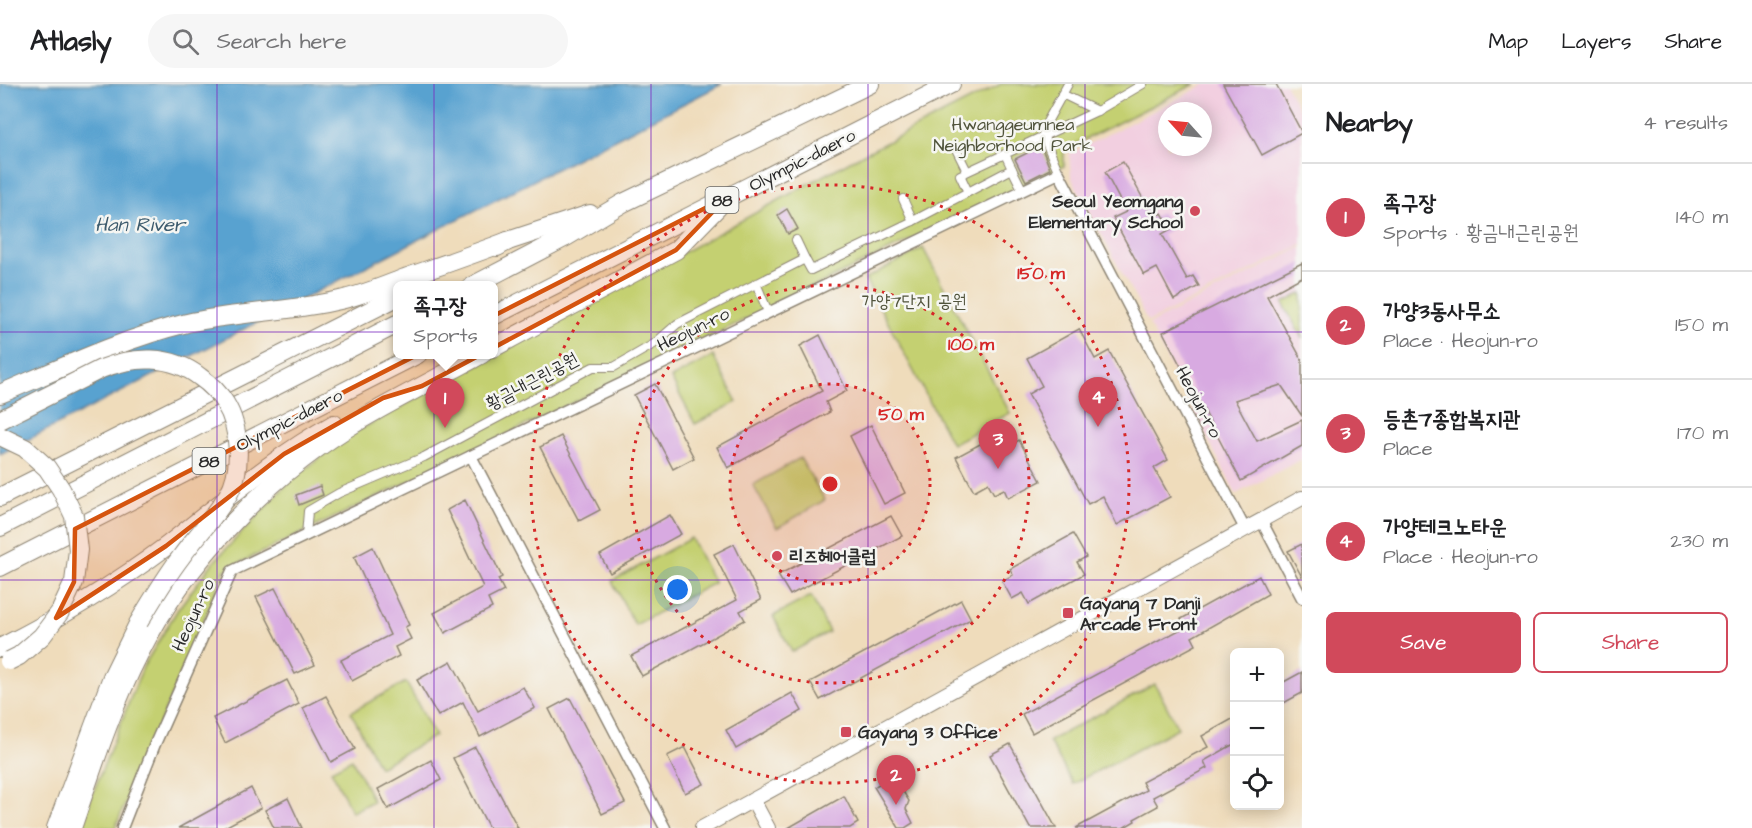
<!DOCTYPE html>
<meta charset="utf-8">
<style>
body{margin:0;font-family:"Architects Daughter","Poor Story",sans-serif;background:#f6f6f6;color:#202124}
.controls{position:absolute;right:18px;bottom:18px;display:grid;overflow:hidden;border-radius:9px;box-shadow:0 3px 15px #0003}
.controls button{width:54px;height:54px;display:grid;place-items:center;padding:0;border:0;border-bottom:2px solid #e0e0e0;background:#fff;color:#202124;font:30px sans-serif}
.compass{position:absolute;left:1158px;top:18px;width:54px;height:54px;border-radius:50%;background:#fff;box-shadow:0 3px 15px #0003;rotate:297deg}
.you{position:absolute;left:678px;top:506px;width:21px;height:21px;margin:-15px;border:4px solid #fff;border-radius:50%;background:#1a73e8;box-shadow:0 0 0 9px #1a73e833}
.badge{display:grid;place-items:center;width:39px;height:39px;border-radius:50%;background:#d1495b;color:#fff;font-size:20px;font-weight:700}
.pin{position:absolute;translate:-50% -50px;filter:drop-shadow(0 2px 3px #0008)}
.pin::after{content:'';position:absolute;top:32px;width:21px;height:18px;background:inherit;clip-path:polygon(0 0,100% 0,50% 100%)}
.popup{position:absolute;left:393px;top:197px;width:105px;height:78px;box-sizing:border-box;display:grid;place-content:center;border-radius:9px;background:#fff;filter:drop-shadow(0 2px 4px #0005);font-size:20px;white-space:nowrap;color:#757577}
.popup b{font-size:22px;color:#202124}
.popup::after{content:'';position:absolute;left:50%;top:100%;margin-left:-12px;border:12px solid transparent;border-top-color:#fff}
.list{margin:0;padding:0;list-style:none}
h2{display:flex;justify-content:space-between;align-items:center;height:78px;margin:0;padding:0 24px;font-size:26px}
h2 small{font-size:20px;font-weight:400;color:#757577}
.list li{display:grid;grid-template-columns:39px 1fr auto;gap:18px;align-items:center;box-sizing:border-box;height:108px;padding:0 24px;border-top:2px solid #e0e0e0}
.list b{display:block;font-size:22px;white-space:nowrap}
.list p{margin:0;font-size:20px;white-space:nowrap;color:#757577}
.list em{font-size:20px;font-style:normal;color:#757577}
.actions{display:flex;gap:12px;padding:18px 24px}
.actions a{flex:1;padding:14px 0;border:2px solid #d1495b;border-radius:9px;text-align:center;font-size:21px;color:#d1495b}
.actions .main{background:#d1495b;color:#fff}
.icon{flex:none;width:33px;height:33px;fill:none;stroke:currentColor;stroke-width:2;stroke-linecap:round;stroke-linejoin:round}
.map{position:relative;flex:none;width:1302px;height:744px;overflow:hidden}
header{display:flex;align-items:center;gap:36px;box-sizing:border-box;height:84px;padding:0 30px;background:#fff;border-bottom:2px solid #e0e0e0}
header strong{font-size:28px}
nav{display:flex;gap:33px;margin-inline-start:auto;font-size:21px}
.search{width:420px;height:54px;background:#f6f6f6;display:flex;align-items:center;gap:15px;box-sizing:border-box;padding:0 21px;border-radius:33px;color:#757577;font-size:22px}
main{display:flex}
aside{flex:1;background:#fff}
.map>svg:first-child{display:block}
.built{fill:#f2cfe0;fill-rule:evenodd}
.green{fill:#c4d071;stroke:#787e4e;stroke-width:1.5}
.water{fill:#58a2d0;stroke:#42667e;stroke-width:1.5}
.building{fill:#d8aae1}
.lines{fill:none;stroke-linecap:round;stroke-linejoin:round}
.pedestrian-casing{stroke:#8d8473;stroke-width:10}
.minor-casing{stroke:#8d8473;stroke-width:13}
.tertiary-casing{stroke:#8d8473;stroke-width:16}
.trunk-casing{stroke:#8d8473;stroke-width:20}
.pedestrian{stroke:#fff;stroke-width:8}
.minor{stroke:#fff;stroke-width:10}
.tertiary{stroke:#fff;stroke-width:14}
.trunk{stroke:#fff;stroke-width:18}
.trunk-bridge-casing{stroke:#8d8473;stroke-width:20;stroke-linecap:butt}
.trunk-bridge{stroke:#fff;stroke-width:18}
.marked{fill:#d5540f;fill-opacity:0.2;stroke:#d5540f;stroke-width:4.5;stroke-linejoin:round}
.grid{fill:none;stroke:#7b2cbf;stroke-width:1.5;stroke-opacity:0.55}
.ring{fill:none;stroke:#d62828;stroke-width:3;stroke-dasharray:3 6}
.poi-dot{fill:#d1495b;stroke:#f6f6f2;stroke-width:2}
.labels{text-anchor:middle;stroke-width:5;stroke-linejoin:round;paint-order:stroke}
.shield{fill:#f6f6f2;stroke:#686867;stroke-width:1.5}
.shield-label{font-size:16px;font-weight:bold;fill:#2b2b2b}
.park-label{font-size:18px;fill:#51543c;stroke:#f6f6f2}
.street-label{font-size:18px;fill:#2b2b2b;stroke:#f6f6f2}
.poi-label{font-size:18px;font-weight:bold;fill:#2b2b2b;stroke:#f6f6f2;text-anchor:start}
.water-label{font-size:20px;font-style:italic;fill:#3d5b6d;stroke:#f6f6f2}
.centre{fill:#d62828;stroke:#f6f6f2;stroke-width:3}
.ring-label{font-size:18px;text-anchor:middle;font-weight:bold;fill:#d62828;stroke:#f6f6f2;stroke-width:5;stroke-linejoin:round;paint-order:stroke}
</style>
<header>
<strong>Atlasly</strong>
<div class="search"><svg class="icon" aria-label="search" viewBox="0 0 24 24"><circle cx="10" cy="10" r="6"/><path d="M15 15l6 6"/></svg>Search here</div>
<nav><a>Map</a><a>Layers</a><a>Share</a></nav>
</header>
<main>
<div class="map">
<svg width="1302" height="744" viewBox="0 0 1302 744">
<rect width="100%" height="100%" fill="#f6f6f2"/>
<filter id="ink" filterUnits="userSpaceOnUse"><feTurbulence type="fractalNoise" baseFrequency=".0167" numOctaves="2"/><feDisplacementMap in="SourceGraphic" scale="12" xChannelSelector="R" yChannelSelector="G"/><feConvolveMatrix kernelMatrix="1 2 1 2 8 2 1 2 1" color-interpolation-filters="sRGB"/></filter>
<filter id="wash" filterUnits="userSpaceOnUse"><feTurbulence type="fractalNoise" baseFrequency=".008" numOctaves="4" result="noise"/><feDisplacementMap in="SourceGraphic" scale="24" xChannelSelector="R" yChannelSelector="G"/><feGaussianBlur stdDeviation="1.35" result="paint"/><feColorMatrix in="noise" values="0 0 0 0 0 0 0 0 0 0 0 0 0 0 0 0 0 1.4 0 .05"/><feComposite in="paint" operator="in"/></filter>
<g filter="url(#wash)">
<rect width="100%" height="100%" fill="#efdcbb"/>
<g class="built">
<path d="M1206,0H1285L1302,30V161L1148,238L1071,93L1069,70ZM1167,27H1203V63H1167Z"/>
<path d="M1302,163V375L1236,410L1149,240Z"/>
</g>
<g class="green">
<path d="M1001,0H1195L1064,66V82L225,486L115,744H79L143,583L178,525L212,480L291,396L350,351L854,75Z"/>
<path d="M923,164L1010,329L952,360L865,195Z"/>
<path d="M1302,209V254L1283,219Z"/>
<path d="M713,272L737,318L695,340L671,294Z"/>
<path d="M800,374L825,416L777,444L753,401Z"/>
<path d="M691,454L714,499L635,541L612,497Z"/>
<path d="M811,512L829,548L792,568L773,532Z"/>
<path d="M406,598L435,652L379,683L351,628Z"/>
<path d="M1155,600L1178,644L1073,700L1049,657Z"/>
<path d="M352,675L373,717L352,728L331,686Z"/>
</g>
<path class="water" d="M0,0H722L0,370Z"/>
<g id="blocks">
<g class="building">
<path d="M1223,0H1276L1302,49L1262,71Z"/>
<path d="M1041,62L1050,85L1026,97L1015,75Z"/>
<path d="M1123,78L1153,133L1162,129L1171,145L1162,150L1187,195L1193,192L1199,202L1174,216L1157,184L1144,191L1113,134L1126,128L1105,88Z"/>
<path d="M787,125L798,145L788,150L778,131Z"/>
<path d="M1302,179V193L1267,212L1302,276V332L1281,301L1235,316L1257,357L1302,336V362L1241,397L1163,248Z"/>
<path d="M1079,245L1095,275L1109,267L1168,376L1154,384L1170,413L1117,441L1103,412L1088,420L1028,310L1042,302L1027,274Z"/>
<path d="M820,251L847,307L826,318L830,328L728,384L717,363L822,307L800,262Z"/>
<path d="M655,300L694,374L673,385L634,311Z"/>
<path d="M871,341L905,409L884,420L850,352Z"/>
<path d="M1005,351L1011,361L1019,356L1041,397L1008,414L1004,405L994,410L988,399L974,407L956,373L982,359L984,362Z"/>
<path d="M561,352L600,426L579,437L540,363Z"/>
<path d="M320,402L323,411L299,421L296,411Z"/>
<path d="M465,416L502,493L498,495L504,507L488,515L492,524L445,549L434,529L483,503L447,426Z"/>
<path d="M670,431L681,450L610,489L600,471Z"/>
<path d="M891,432L902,452L790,511L778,491Z"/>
<path d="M1073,450L1086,473L1077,478L1084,490L1029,520L1023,509L1012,515L1002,497L1013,491L1010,485Z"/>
<path d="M734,460L761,516L740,527L745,536L642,592L631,572L737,516L714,470Z"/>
<path d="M1302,460V493L1288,467Z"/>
<path d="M373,463L409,541L405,543L411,555L395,563L399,572L352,597L341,576L390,551L354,473Z"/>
<path d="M1259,492L1268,510L1192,553L1196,561L1032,649L1022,630L1185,543L1181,535Z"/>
<path d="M275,504L315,581L295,590L256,513Z"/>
<path d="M961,516L971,535L820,616L810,598Z"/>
<path d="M451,577L478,627L523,603L535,624L480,653L463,618L438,632L417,596Z"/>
<path d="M1302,588V609L1280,621V600Z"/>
<path d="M287,596L299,620L225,659L213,634Z"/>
<path d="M792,609L802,627L736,665L726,646Z"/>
<path d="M326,612L355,665L331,678L303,624Z"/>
<path d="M570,614L625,719L602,730L549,625Z"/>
<path d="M1234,634V660L1204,677L1207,684L1153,713L1158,722L1134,735L1135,737L1123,744H1076L1146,706L1142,698L1208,663L1202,652Z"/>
<path d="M1010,660L1056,744H1030L990,671Z"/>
<path d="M475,663L518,744H489L453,674Z"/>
<path d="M685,663L704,700L685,709L667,672Z"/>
<path d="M431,676L441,696L388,725L378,705Z"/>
<path d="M893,691L909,717L906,725L913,739L905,744H899L874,703Z"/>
<path d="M251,704L261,724L223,744H178Z"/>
<path d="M844,712L858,739L850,744H788Z"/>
<path d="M288,714L302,744H274L265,726Z"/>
</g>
</g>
</g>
<g filter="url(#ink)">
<use href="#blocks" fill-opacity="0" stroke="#8d8473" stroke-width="1.5"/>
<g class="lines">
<defs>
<g id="pedestrian">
<path d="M1062,10L1097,27"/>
<path d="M956,65L967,87"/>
<path d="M1012,85L1022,105"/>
<path d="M1059,89L1043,51L1047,38L1068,0"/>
<path d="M968,108L960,91L1005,70"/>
<path d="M903,115L913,137"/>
<path d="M796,156L805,175"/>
<path d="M756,199L768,228"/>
<path d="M306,452L308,427L339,409L424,373L593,283H614L654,260L677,240L805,175L811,186L913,137L1012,85L1005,70L1097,27L1143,0"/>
</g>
<g id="minor">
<path d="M471,372L665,744"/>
<path d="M1261,436L1302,514"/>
<path d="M122,744L155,660L232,487L1059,89L1245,445"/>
</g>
<g id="tertiary">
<path d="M753,716L768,744"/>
<path d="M702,744L1302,414"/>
</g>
<g id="trunk">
<path d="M497,163L508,157L590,130"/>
<path d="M472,202L566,153L623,119L870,0"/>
<path d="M493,232L951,0"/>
<path d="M493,264L676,166L718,123"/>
<path d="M0,310C61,284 122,255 187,239C238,228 290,228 340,216C363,211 384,202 405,194C439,182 474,170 508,157"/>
<path d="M0,413L397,213"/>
<path d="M0,443L397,240"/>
<path d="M0,483L418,270"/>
<path d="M0,564C58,535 116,500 168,461C222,419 274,373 334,340"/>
<path d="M56,744L112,593L139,538"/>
<path d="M72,744C92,686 111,625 139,570C185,477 272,388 362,335C401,312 442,292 482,270"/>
</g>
</defs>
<use href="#pedestrian" class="pedestrian-casing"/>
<use href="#minor" class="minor-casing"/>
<use href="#tertiary" class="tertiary-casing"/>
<use href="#trunk" class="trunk-casing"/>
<use href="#pedestrian" class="pedestrian"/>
<use href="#minor" class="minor"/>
<use href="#tertiary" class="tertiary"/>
<use href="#trunk" class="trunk"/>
<defs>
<g id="trunk-bridge">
<path d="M0,336L101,285C133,272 171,270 200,293C210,300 219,309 225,319C240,343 243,386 228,411C215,433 196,452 181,473C165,494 152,516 139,538"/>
<path d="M0,352L25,364L47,384L61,405L74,432L78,466L74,498L60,528L42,552L19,572L9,577"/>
</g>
</defs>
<use href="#trunk-bridge" class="trunk-bridge-casing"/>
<use href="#trunk-bridge" class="trunk-bridge"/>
</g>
</g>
<path class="marked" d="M727,113L676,166L422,302L383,314L284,370L166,462L56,534L74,498L75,445Z"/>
<path class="grid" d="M217,0V744M434,0V744M651,0V744M868,0V744M1085,0V744M0,248H1302M0,496H1302"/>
<circle cx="830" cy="400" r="100" fill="#d62828" fill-opacity=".12"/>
<g class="ring">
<circle cx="830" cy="400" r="100"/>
<circle cx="830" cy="400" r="199"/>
<circle cx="830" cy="400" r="299"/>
</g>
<g class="poi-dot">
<circle cx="1195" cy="127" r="6"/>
<circle cx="777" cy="472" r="6"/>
<rect x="1062" y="523" width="12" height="12" rx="3"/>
<rect x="840" y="642" width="12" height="12" rx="3"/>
</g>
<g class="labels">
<g class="shield">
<rect x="705.5" y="103" width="33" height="26" rx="4.5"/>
<rect x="192.5" y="364" width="33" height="26" rx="4.5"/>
</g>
<g class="shield-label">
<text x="722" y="122">88</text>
<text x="209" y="383">88</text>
</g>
<g class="park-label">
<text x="1013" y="46">Hwanggeumnea<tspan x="1013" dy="21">Neighborhood Park</tspan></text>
<text x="914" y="223">가양7단지 공원</text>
</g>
<g class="street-label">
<text transform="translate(802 76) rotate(-27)" y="6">Olympic-daero</text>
<text transform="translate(693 245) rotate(-26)" y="6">Heojun-ro</text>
<text transform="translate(532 297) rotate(-28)" y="6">황금내근린공원</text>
<text transform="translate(1199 318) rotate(62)" y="6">Heojun-ro</text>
<text transform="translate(289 336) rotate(-27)" y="6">Olympic-daero</text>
<text transform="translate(193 531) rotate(-65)" y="6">Heojun-ro</text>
</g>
<g class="poi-label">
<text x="1183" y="123" text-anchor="end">Seoul Yeomgang<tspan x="1183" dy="21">Elementary School</tspan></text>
<text x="789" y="478">리즈헤어클럽</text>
<text x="1080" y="525">Gayang 7 Danji<tspan x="1080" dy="21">Arcade Front</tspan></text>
<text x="858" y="654">Gayang 3 Office</text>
</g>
<g class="water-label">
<text x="140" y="147">Han River</text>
</g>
</g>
<circle cx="830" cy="400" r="9" class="centre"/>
<g class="ring-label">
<text x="1041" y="195">150 m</text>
<text x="971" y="266">100 m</text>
<text x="901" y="336">50 m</text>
</g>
</svg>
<div class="controls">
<button>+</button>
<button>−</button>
<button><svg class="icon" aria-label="locate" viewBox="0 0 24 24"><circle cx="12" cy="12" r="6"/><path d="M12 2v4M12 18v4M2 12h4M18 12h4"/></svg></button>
</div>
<svg class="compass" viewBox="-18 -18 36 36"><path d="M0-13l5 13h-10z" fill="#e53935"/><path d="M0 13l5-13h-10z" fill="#757577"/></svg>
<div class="you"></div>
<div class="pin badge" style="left:445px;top:344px">1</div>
<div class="popup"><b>족구장</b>Sports</div>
<div class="pin badge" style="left:896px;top:721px">2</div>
<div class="pin badge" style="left:998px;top:385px">3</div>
<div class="pin badge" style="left:1098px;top:343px">4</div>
</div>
<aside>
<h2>Nearby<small>4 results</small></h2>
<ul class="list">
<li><span class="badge">1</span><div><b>족구장</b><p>Sports · 황금내근린공원</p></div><em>140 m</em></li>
<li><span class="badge">2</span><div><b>가양3동사무소</b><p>Place · Heojun-ro</p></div><em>150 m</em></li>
<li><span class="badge">3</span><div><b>등촌7종합복지관</b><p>Place</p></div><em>170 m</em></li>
<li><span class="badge">4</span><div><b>가양테크노타운</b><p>Place · Heojun-ro</p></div><em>230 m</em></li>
</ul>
<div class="actions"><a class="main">Save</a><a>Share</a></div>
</aside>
</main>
